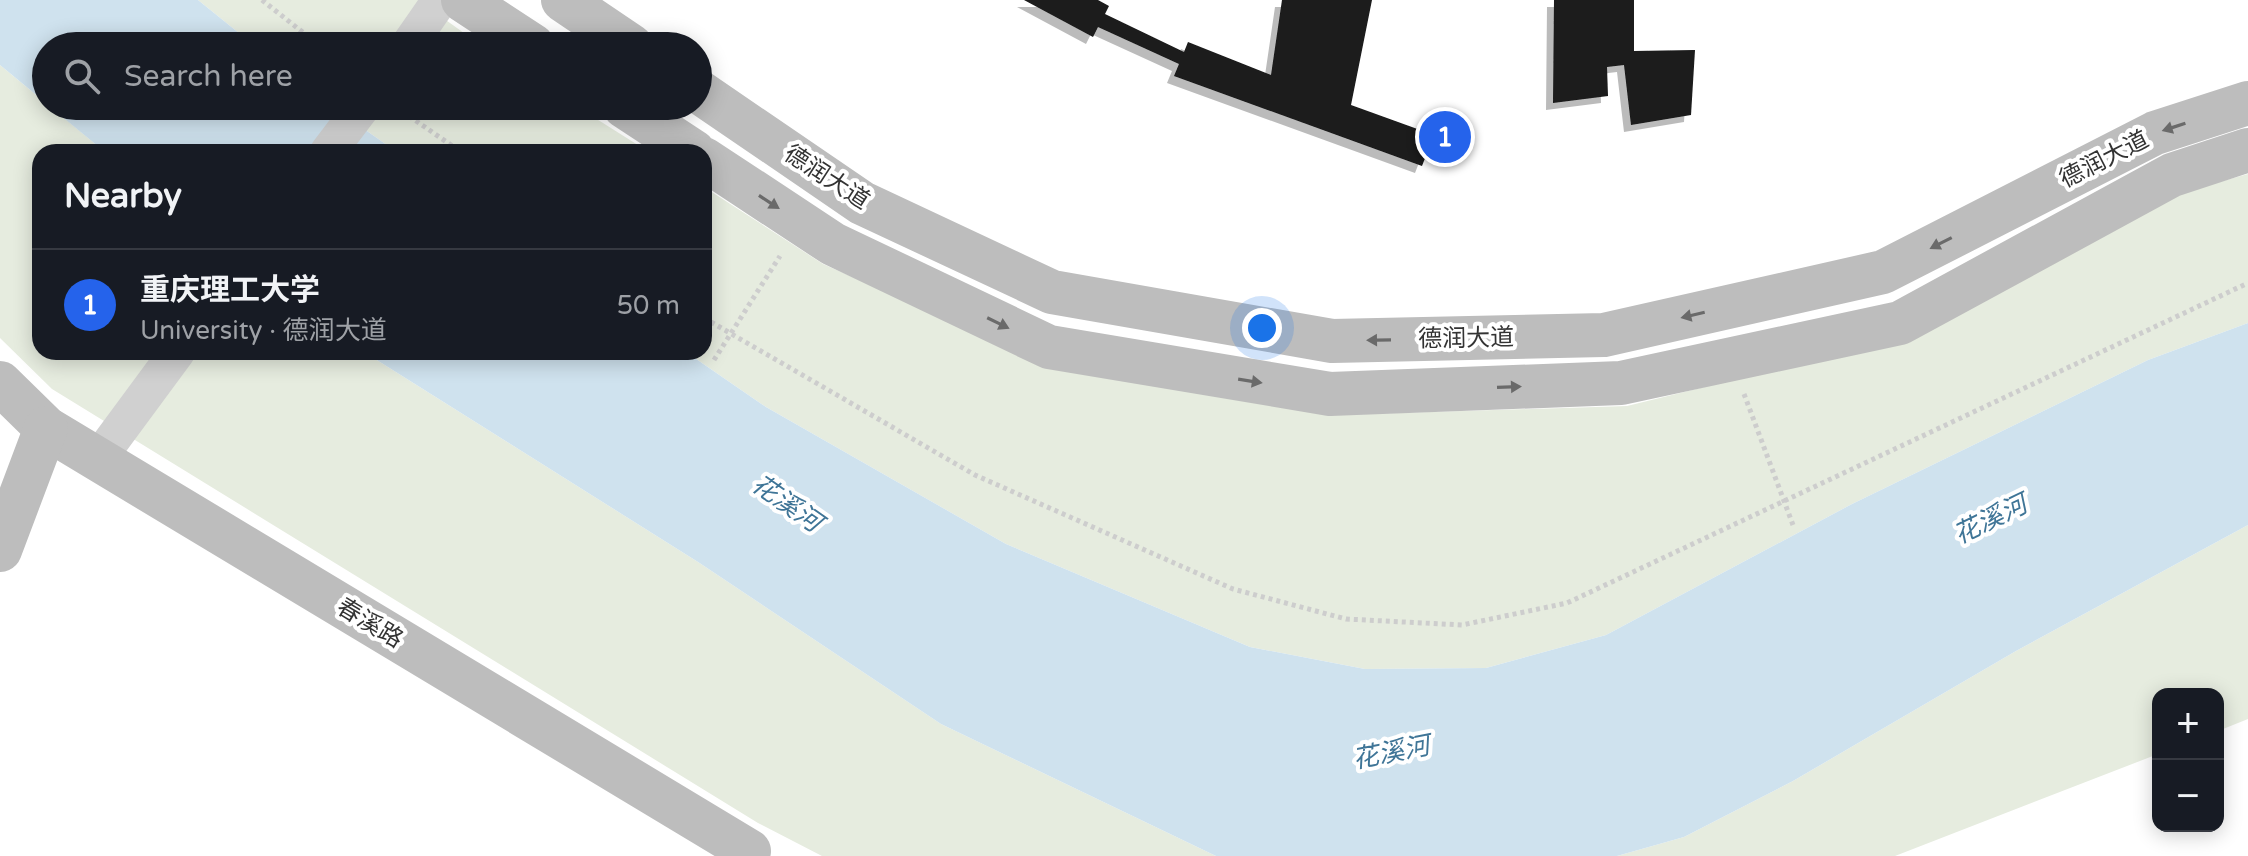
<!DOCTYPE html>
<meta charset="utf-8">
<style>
body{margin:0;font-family:"Varela Round","Noto Sans SC",sans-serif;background:#242831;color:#f1f3f6}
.controls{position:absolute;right:24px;bottom:24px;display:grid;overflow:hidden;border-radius:16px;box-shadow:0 4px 20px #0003}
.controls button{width:72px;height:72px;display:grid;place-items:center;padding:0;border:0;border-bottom:2px solid #363941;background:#171b24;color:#f1f3f6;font:40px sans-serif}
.you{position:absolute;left:1262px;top:328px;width:28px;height:28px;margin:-20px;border:6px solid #fff;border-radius:50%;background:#1a73e8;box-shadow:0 0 0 12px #1a73e833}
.badge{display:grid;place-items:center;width:52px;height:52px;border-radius:50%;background:#2563eb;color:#fff;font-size:26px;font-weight:700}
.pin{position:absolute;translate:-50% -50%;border:4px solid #fff;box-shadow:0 2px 8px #0006}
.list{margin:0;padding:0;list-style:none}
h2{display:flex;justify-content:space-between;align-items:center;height:104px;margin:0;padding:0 32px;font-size:34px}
h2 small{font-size:26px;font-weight:400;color:#9ea1a6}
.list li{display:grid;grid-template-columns:52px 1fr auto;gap:24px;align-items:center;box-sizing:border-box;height:112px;padding:0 32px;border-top:2px solid #363941}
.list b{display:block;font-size:30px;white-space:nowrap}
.list p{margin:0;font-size:26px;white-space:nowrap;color:#9ea1a6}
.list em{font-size:26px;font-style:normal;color:#9ea1a6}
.icon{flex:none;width:44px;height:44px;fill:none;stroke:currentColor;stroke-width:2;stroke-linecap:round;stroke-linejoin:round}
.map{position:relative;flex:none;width:2248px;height:856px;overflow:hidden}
.search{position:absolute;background:#171b24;box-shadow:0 4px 20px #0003;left:32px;top:32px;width:680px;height:88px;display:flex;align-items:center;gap:20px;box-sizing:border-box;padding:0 28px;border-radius:44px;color:#9ea1a6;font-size:30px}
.panel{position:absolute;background:#171b24;box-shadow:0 4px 20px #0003;left:32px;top:144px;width:680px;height:216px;border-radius:24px}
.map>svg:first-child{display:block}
.green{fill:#e6ecdf}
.water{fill:#cfe2ee}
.building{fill:#1a1a1a;filter:url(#shadow)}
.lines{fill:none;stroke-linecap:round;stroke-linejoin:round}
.path{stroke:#cdcdcd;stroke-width:5;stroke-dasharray:4 4;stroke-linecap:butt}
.street{stroke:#d0d0d0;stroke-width:36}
.secondary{stroke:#bdbdbd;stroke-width:44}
.oneway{fill:#6a6a6a}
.labels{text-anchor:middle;stroke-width:8;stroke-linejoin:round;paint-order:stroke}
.street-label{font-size:24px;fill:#333;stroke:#fff}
.water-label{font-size:26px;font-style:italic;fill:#3f7597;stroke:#fff}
</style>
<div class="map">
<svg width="2248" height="856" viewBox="0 0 2248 856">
<defs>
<filter id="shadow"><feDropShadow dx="-7" dy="7" stdDeviation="0" flood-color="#0004"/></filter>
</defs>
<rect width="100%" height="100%" fill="#fff"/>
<g class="green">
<path d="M198,0H418L482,46H255Z"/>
<path d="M0,65L105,152H40V352H364L698,562L941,724L1216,856H822L758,823L52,389L0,338Z"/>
<path d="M331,106H576L649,152H397Z"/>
<path d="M2248,174V323L2148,360L1852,504L1606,635L1486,668L1365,669L1250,647L1006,544L766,407L686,352H704V187L823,264L1047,363L1334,415L1627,406L1909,337L2183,192Z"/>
<path d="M2248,525V719L2218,731V694H2158V754L1895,856H1617L1684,837L1793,781L2016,651Z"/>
</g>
<g class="water">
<path d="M0,0H198L255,46H46V103L0,65Z"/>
<path d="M49,106H331L397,152H105Z"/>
<path d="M2248,323V525L2016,651L1793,781L1684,837L1617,856H1216L941,724L698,562L364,352H686L766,407L1006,544L1250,647L1365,669L1486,668L1606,635L1852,504L2148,360Z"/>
</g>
<g class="building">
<path d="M1024,0H1098L1109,6L1105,14L1184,52L1188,42L1271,75L1282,0H1372L1351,105L1434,135L1422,166L1174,76L1179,64L1098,27L1093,37Z"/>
<path d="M1554,0H1634V51L1695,50L1691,115L1631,125L1624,65L1607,67L1608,96L1553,103Z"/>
</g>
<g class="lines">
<g class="path">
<path d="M262,0L320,46"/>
<path d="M396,107L461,152"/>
<path d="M704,318L975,475L1233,589L1346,619L1462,625L1567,603L2248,283"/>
<path d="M714,360L780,256"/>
<path d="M1744,394L1793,525"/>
</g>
<g class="street">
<path d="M408,46L440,0"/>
<path d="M328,152L363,106"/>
<path d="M98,459L177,352"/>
</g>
<g class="secondary">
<path d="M463,0L533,46"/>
<path d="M563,0L631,46"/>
<path d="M698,91L862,203L1052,292L1332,341L1604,335L1883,272L2155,133L2248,103"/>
<path d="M624,106L694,152"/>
<path d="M704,159L833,244L1049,347L1330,394L1621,383L1900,323L2172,175L2248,150"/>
<path d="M0,383L46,428L749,851"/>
<path d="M0,550L46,428"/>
</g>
</g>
<defs><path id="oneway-solid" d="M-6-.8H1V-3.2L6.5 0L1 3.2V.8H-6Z" transform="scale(2)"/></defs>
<g class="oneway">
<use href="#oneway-solid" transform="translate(2174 127) rotate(162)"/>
<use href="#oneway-solid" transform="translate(769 202) rotate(33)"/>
<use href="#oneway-solid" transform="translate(1941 243) rotate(153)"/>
<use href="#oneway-solid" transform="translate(1693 315) rotate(167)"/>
<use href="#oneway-solid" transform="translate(998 323) rotate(26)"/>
<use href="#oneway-solid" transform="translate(1379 340) rotate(179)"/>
<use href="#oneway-solid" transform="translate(1250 381) rotate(9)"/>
<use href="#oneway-solid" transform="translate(1509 387) rotate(-2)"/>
</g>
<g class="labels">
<g class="street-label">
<text transform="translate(2104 159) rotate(-27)" y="8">德润大道</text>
<text transform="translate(827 177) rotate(33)" y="8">德润大道</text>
<text transform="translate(1466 338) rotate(-1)" y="8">德润大道</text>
<text transform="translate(370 623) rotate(31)" y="8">春溪路</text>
</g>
<g class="water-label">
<text transform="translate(787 503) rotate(35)" y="9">花溪河</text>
<text transform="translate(1990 519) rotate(-26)" y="9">花溪河</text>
<text transform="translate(1391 752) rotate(-11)" y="9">花溪河</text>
</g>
</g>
</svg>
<div class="controls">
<button>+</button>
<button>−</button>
</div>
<div class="you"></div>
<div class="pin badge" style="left:1445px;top:137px">1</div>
<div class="search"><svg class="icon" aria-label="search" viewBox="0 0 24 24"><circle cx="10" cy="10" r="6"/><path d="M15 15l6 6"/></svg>Search here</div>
<section class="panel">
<h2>Nearby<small></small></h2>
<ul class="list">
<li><span class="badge">1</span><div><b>重庆理工大学</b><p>University · 德润大道</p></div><em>50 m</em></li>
</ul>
</section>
</div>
